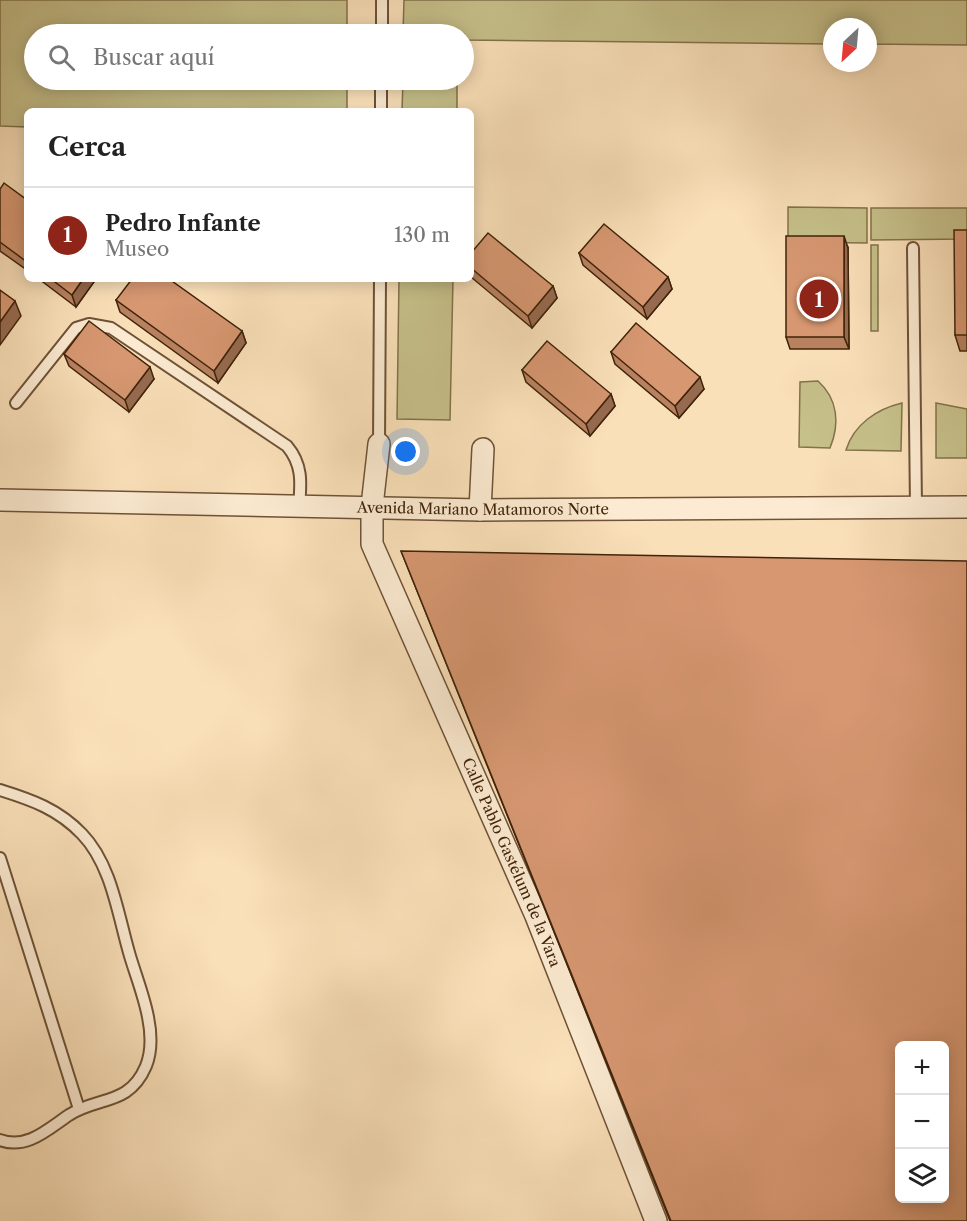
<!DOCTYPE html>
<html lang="es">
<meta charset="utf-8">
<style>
body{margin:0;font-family:"Libre Caslon Text",serif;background:#f6f6f6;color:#222}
.controls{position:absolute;right:18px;bottom:18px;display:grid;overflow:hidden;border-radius:9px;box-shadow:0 3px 15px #0003}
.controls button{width:54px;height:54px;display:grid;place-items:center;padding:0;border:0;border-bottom:2px solid #e0e0e0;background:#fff;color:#222;font:30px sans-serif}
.compass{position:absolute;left:823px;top:18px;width:54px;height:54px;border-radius:50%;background:#fff;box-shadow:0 3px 15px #0003;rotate:206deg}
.you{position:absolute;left:406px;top:452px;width:21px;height:21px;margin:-15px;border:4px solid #fff;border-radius:50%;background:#1a73e8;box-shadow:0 0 0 9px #1a73e833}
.badge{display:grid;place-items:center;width:39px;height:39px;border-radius:50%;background:#8f2418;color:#fff;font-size:20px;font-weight:700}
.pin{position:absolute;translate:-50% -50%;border:3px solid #fff;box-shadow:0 2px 6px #0006}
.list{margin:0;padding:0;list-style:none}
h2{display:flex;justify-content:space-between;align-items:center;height:78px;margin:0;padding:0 24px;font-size:26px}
h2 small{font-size:20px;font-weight:400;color:#767676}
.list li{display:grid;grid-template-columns:39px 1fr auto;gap:18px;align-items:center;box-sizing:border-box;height:96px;padding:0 24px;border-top:2px solid #e0e0e0}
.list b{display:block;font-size:22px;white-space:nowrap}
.list p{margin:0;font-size:20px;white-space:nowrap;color:#767676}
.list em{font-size:20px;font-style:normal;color:#767676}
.icon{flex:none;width:33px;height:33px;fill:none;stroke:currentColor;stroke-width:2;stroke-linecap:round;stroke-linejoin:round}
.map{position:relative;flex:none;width:967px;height:1221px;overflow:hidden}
.search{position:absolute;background:#fff;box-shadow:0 3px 15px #0003;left:24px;top:24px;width:450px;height:66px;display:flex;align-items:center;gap:15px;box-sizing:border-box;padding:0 21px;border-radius:33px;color:#767676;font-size:22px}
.panel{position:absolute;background:#fff;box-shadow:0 3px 15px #0003;left:24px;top:108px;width:450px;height:174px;border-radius:9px}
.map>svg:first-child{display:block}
.green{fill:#c6c08a;stroke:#83724a;stroke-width:1.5}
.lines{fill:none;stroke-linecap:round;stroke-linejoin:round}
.lane-casing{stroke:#6e5236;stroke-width:14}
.street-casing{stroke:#6e5236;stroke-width:24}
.lane{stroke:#fcebd2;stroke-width:10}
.street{stroke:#fcebd2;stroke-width:21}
.wall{fill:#b88261;stroke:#40230a;stroke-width:1.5}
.shaded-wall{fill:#966a4f;stroke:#40230a;stroke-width:1.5}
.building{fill:#d69771;stroke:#40230a;stroke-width:1.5;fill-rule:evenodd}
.labels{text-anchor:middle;stroke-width:4.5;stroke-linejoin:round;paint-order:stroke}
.street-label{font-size:15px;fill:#40230a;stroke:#fcebd2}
</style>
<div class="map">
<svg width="967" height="1221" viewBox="0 0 967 1221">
<rect width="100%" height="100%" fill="#fae0b9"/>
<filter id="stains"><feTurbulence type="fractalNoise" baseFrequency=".00333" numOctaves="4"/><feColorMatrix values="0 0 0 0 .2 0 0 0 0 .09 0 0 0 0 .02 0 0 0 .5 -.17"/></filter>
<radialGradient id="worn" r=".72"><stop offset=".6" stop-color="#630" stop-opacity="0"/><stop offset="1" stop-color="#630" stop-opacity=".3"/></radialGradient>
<g class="green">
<path d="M0,0H347V34H34V80H347V111H27V127L0,126Z"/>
<path d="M404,0H967V45L868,44V27H832V44L464,40V34H403Z"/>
<path d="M403,80H457V111H402Z"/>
<path d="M788,207L867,208V243L788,242Z"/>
<path d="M871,208H967V239L871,240Z"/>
<rect x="871" y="245" width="7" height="86"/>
<path d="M399,279H453L450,420L397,419Z"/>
<path d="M818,381C838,399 840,424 830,448L799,447L800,382Z"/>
<path d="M902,403L901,451L846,450C854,424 877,409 902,403Z"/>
<path d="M936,403L967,409V458H936Z"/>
</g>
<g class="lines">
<defs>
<g id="lane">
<path d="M382,34V0"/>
<path d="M381,111V80"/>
<path d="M913,248L916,506"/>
<path d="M16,403L76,328L89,324L111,328L287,446C303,465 301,483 299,507"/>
<path d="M379,444L380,279"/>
<path d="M0,790C32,800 58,809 82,834C112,865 118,916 130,956C136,976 144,996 148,1017C151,1032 152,1051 146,1066C129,1106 99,1096 69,1115C48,1129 27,1150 0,1140"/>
<path d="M0,858L79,1109"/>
</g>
<g id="street">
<path id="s1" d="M379,444L372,506V544L536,916L656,1221"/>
<path id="s2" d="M0,500L480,510L967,507"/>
<path d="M480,510L483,449"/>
</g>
</defs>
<use href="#lane" class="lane-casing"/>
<use href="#street" class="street-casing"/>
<use href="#lane" class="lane"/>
<use href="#street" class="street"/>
</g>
<g class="wall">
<path d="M0,189L27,200V270L0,251Z"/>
<path d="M967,230V351H960L955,335Z"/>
<path d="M848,248L849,349H790L786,337Z"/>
<path d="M471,253L553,286L557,298L532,328L471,277Z"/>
<path d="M579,253L668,277L672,289L647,319L583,265Z"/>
<path d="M39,279H96L76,307Z"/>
<path d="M116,300L242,331L246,343L218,383L120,312Z"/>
<path d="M611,352L704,389L679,418L615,364Z"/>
<path d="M64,354L154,379L129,412L69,366Z"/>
<path d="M522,370L611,394L615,406L590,436L526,382Z"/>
<path d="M401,551L967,1221H670Z"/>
</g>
<g class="shaded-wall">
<path d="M844,236L848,248L849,349L844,337Z"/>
<path d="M668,277L672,289L647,319L643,307Z"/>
<path d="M83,279H96L76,307L72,295Z"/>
<path d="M553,286L557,298L532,328L528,316Z"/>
<path d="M15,301L21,316L0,345V322Z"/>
<path d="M242,331L246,343L218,383L214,371Z"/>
<path d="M150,367L154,379L129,412L125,400Z"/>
<path d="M700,377L704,389L679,418L675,406Z"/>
<path d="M611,394L615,406L590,436L586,424Z"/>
</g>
<g class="building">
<path d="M4,183L27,200V262L0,242V189Z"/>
<path d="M604,224L668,277L643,307L579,253Z"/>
<path d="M954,230H967V335H955Z"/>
<path d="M488,233L553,286L528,316L471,268V253Z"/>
<rect x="786" y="236" width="58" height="101"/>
<path d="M51,279H83L72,295Z"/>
<path d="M132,279H169L242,331L214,371L116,300Z"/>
<path d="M0,290L15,301L0,322Z"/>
<path d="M89,321L150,367L125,400L64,354Z"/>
<path d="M636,323L700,377L675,406L611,352Z"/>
<path d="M547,341L611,394L586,424L522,370Z"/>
<path d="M401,551L967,561V1221H671ZM900,1046H945V1198H900Z"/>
</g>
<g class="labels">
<g class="street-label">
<text dy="5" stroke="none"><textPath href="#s2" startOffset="483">Avenida Mariano Matamoros Norte</textPath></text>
<text dy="5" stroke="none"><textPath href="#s1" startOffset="448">Calle Pablo Gastélum de la Vara</textPath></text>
</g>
</g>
<rect width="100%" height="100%" filter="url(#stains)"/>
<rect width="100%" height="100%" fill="url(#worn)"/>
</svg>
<div class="controls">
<button>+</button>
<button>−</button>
<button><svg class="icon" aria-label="layers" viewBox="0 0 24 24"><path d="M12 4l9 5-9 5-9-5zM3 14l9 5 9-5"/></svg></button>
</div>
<svg class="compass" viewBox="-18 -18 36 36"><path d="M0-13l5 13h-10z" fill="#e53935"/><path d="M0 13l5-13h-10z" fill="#767676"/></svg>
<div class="you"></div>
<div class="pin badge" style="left:819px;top:299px">1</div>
<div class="search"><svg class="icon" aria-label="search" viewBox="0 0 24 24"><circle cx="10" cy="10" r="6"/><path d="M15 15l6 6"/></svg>Buscar aquí</div>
<section class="panel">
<h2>Cerca<small></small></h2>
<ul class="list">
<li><span class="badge">1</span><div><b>Pedro Infante</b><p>Museo</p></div><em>130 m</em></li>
</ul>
</section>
</div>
